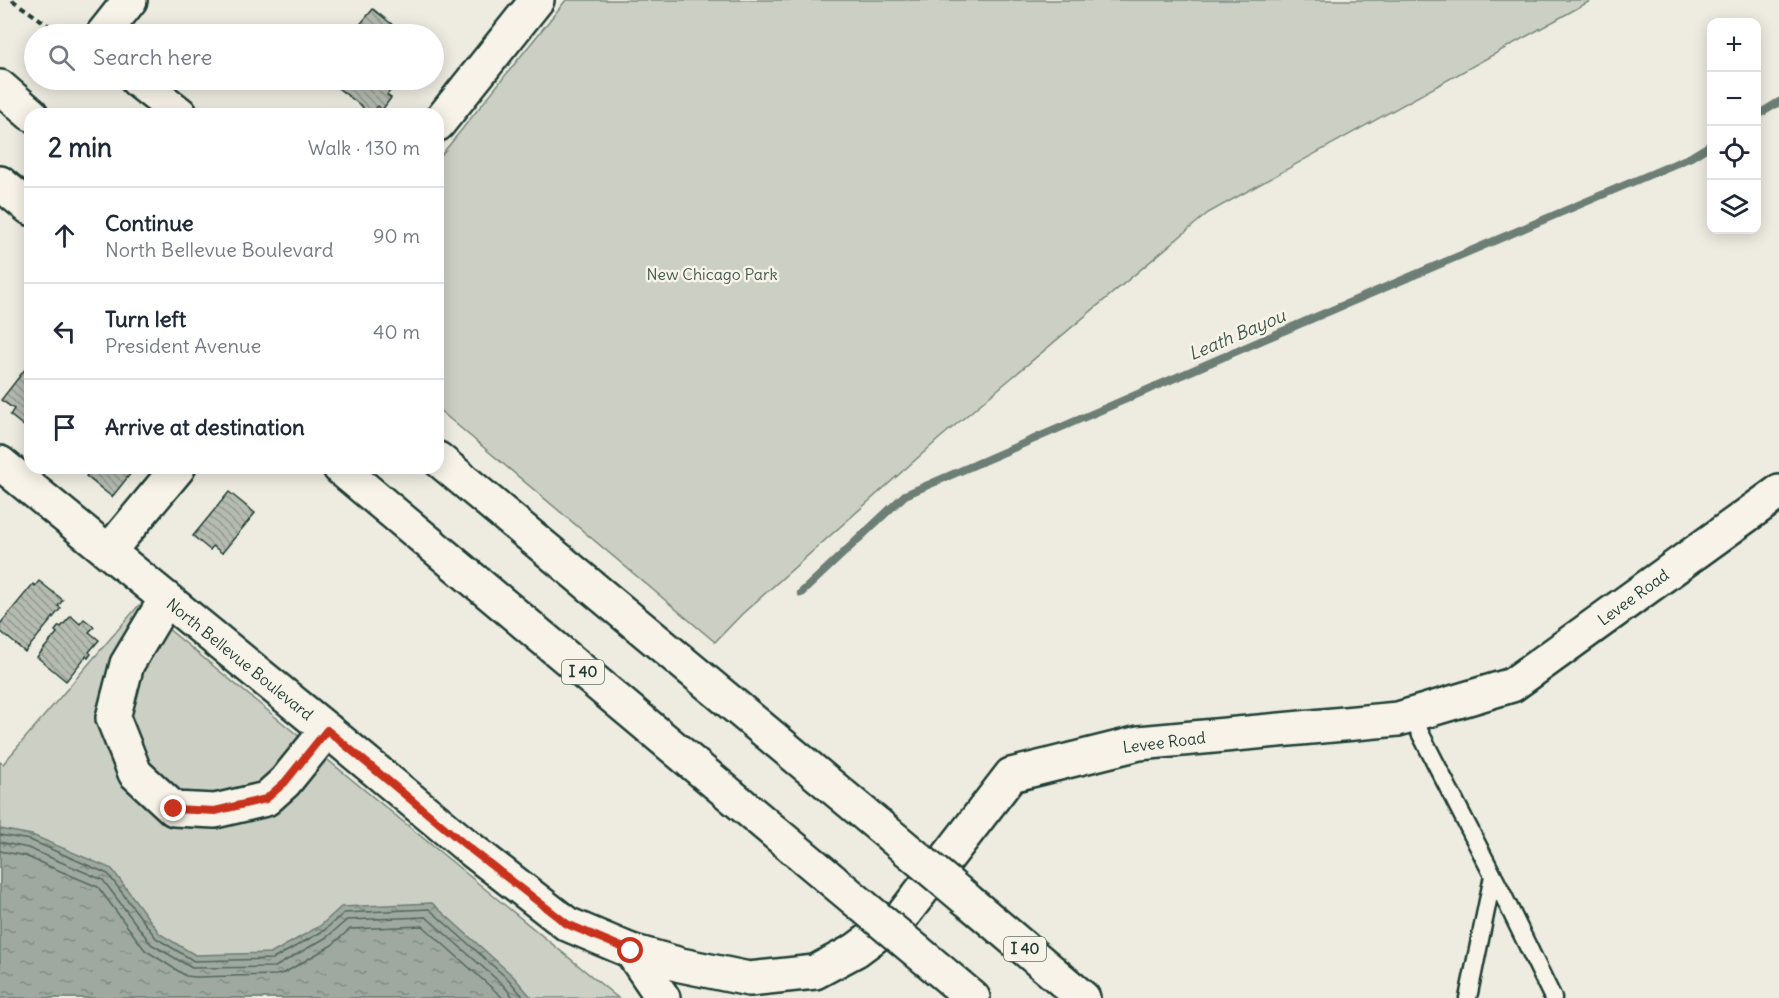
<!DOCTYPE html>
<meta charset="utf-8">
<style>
body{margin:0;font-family:Delius,sans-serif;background:#f2f2f3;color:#1f2937}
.controls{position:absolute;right:18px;top:18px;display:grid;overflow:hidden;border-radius:12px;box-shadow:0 3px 15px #0003}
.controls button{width:54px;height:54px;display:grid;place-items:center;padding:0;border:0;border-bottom:2px solid #e0e1e3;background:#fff;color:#1f2937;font:30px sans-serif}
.stop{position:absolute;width:18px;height:18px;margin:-14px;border:4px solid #c8321e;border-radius:50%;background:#fff}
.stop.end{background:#c8321e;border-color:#fff;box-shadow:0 2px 6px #0008}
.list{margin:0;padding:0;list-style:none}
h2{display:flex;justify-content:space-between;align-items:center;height:78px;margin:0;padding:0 24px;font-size:26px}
h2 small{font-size:20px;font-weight:400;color:#747a83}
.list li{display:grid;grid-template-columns:39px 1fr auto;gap:18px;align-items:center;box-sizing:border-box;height:96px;padding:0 24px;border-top:2px solid #e0e1e3}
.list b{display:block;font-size:22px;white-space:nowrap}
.list p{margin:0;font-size:20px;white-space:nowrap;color:#747a83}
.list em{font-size:20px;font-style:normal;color:#747a83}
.icon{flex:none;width:33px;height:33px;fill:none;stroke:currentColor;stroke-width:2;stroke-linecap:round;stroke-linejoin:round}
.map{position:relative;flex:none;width:1779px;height:998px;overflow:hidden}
.search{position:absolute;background:#fff;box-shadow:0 3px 15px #0003;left:24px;top:24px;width:420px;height:66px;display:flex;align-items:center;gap:15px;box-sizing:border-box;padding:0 21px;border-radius:33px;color:#747a83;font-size:22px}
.panel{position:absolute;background:#fff;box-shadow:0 3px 15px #0003;left:24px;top:108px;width:420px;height:366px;border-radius:18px}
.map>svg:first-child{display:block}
.park{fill:#cccfc4;stroke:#76867c;stroke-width:1.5}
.water{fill:url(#water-ripples);stroke:#6c7e74;stroke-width:1.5}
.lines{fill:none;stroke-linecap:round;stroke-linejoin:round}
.shore{stroke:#52685f;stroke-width:1.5}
.stream{stroke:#6c7e74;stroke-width:8}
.building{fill:url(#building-back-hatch);stroke:#1f3d34;stroke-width:1.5}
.lane-casing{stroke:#1f3d34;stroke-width:21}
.street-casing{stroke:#1f3d34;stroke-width:38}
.highway-casing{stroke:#1f3d34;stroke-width:38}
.path{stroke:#1f3d34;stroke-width:4;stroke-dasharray:6 4.5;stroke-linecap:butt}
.lane{stroke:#f7f3e8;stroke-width:16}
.street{stroke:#f7f3e8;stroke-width:33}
.highway{stroke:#f7f3e8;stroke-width:33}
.highway-bridge-casing{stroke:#1f3d34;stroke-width:38;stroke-linecap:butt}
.highway-bridge{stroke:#f7f3e8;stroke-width:33}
.route{stroke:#c8321e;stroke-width:8}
.labels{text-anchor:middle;stroke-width:5;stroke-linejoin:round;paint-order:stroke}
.shield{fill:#f7f3e8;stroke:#60746a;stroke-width:1.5}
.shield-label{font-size:15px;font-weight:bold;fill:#1f3d34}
.park-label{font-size:16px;fill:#425a51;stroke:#f7f3e8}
.street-label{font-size:16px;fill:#1f3d34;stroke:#f7f3e8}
.water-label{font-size:18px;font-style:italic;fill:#3f584f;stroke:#f7f3e8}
</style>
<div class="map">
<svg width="1779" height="998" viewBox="0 0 1779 998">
<defs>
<pattern id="water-ripples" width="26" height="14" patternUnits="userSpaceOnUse" patternTransform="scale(1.5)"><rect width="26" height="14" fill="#9fa99f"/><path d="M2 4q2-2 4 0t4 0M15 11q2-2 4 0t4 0" fill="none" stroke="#818b82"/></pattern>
<pattern id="building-back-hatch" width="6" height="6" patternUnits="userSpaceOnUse" patternTransform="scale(1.5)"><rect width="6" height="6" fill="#b5bbb0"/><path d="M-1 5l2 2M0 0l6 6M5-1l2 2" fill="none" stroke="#939990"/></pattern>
</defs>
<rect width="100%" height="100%" fill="#eeece1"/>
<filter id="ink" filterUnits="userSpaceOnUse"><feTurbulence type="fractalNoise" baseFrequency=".0167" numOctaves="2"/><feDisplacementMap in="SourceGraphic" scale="12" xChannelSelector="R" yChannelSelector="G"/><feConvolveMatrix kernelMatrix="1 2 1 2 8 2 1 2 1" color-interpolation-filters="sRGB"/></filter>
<g filter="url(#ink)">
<g class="park">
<path d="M566,0H1592L1208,213L940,438L742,614L715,642L438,409V159Z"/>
<path d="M139,605L618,998H0V762L3,764Z"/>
</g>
<path class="water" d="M0,829L32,835L112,869L160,934L195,955L272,953L320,926L341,907L432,903L513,976L532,998H0Z"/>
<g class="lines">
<g class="shore">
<path d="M0,835L30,840L108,874L156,938L194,961L273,959L323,931L344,913L429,909L509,980L524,998"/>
<path d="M0,842L28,848L103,880L151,944L192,968L275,967L327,937L347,920L426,917L503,985L514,998"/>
<path d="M0,851L25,856L98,887L145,950L186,976L196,977L276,975L284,973L332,945L350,929L423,926L503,998"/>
</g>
<g class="stream">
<path d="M1756,116L1779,102"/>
<path d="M801,593L905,495L1304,322L1691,157L1712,144"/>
</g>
</g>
<g class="building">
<path d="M373,9L404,34H352Z"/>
<path d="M327,80H384L393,87L387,95L391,98L382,110L378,106L371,114L362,109L363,107Z"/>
<path d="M30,363V421L25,427L10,415L14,409L1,400Z"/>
<path d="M92,468H135L112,497L86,476Z"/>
<path d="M229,492L255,513L222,553L213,546L210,550L193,536Z"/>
<path d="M39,581L63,600L58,606L61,608L25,652L0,631V624L33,584L35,586Z"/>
<path d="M71,616L80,624L84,619L94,627L89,632L99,640L89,652L91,654L88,658L86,656L66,681L37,657L57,633L55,631L59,626L61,627Z"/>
</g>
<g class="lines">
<defs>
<g id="lane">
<path d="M1411,715L1501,891L1553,998"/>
<path d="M1468,998L1493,876"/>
</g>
<g id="street">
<path d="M103,34L130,0"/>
<path d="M137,80L180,114"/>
<path d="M438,124L537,0"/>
<path d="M0,463L327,730L468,847L567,924L631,951L681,965L749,979L815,972L856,950L903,915L1011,775L1139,743L1398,719L1512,685L1779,492"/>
<path d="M109,551L178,468"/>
<path d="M166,599L127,664L113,718L135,773L174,809L215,811L266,799L285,782L327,730"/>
<path d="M631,951L663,998"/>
</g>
<g id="highway">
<path d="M0,87L31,114"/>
<path d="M0,183L30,208"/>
<path d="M438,459L878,825"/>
<path d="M340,468L827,876"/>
<path d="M966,899L1083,998"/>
<path d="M918,952L973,998"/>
</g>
</defs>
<use href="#lane" class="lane-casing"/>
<use href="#street" class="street-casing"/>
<use href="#highway" class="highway-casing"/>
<path class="path" d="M12,0L61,34"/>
<use href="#lane" class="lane"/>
<use href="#street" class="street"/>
<use href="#highway" class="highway"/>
<defs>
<g id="highway-bridge">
<path d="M878,825L966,899"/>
<path d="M827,876L918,952"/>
</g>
</defs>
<use href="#highway-bridge" class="highway-bridge-casing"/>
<use href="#highway-bridge" class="highway-bridge"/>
</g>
</g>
<g class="lines" filter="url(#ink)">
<path class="route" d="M174,809L215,811L266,799L285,782L327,730L468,847L567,924L631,951"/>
</g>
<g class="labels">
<g class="shield">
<rect x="562" y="660" width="42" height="24" rx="4.5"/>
<rect x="1004" y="937" width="42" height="24" rx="4.5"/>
</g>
<g class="shield-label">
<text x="583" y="677">I 40</text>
<text x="1025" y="954">I 40</text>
</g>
<g class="park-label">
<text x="712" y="280">New Chicago Park</text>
</g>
<g class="street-label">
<text transform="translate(1633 597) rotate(-36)" y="6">Levee Road</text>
<text transform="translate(240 659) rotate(39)" y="6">North Bellevue Boulevard</text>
<text transform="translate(1164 742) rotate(-7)" y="6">Levee Road</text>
</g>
<g class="water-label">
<text transform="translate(1237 335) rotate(-23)" y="6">Leath Bayou</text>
</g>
</g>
</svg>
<div class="controls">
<button>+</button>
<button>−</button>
<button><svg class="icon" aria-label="locate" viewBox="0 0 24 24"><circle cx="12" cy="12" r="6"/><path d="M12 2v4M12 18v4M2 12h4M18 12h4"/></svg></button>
<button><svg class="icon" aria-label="layers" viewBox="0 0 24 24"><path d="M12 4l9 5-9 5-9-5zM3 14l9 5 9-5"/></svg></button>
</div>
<div class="stop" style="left:631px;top:951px"></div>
<div class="stop end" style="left:174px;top:809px"></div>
<div class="search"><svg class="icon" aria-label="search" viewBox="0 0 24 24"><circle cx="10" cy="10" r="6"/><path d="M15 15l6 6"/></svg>Search here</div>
<section class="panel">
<h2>2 min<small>Walk · 130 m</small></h2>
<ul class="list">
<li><svg class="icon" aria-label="ahead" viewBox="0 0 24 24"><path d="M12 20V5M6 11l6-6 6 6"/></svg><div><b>Continue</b><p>North Bellevue Boulevard</p></div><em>90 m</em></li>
<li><svg class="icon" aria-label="left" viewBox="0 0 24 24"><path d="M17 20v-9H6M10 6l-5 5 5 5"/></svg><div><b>Turn left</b><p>President Avenue</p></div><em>40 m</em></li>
<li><svg class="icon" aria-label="arrive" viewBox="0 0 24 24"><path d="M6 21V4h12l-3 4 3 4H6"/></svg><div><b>Arrive at destination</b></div></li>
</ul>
</section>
</div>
